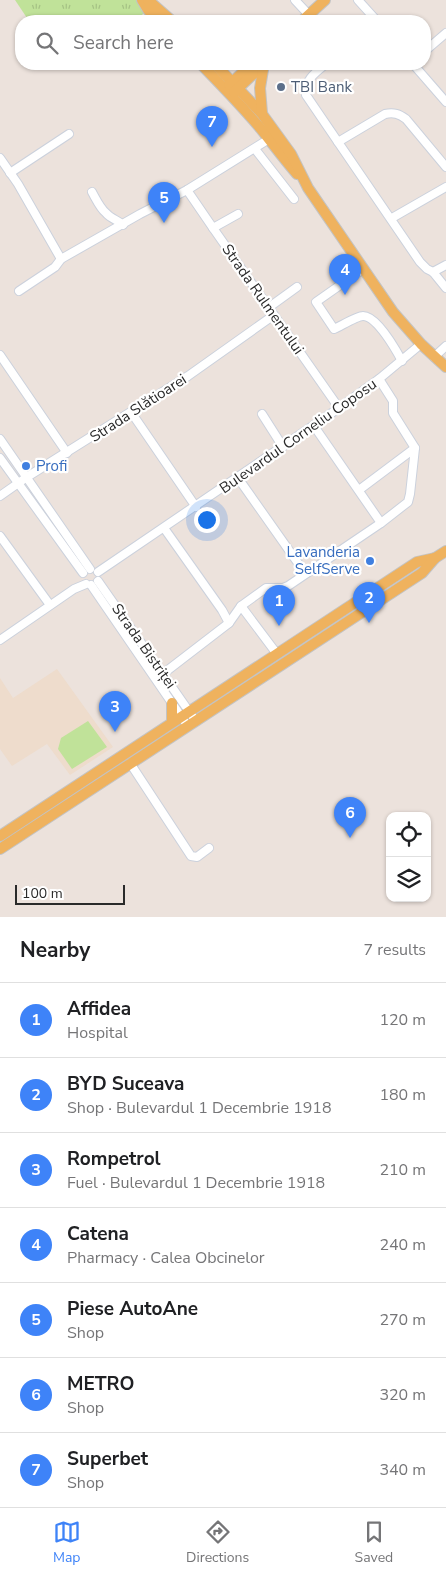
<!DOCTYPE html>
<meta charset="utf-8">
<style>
body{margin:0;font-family:"Nunito Sans",sans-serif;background:#f6f6f6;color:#202124}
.controls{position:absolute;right:15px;bottom:15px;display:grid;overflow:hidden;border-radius:10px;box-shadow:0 1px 4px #0004}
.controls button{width:45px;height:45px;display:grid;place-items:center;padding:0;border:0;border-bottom:1px solid #e0e0e0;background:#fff;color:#202124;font:25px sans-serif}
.scale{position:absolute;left:15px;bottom:12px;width:110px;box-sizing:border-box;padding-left:5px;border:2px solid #2a2a2a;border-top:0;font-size:14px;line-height:18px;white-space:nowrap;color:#2a2a2a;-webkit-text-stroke:4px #fff;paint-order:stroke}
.you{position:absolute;left:206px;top:519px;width:18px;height:18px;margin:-12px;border:4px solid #fff;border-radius:50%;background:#1a73e8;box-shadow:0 0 0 8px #1a73e833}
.badge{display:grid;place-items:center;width:32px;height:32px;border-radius:50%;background:#3e83f8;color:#fff;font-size:16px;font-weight:700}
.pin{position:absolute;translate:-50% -41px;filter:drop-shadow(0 1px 2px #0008)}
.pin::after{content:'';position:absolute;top:26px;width:18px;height:15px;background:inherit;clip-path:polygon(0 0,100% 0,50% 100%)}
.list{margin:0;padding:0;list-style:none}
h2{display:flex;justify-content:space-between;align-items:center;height:65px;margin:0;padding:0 20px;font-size:21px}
h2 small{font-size:16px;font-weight:400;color:#757577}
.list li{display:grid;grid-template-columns:32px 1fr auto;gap:15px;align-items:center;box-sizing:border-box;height:75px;padding:0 20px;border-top:1px solid #e0e0e0}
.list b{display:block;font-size:19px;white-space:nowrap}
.list p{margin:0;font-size:16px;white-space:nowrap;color:#757577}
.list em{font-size:16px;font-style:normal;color:#757577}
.icon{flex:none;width:28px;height:28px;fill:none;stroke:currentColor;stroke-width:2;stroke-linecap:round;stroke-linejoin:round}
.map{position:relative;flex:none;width:446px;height:917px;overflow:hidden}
.search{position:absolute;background:#fff;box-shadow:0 1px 4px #0004;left:15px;right:15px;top:15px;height:55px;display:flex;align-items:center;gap:12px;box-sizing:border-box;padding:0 18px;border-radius:20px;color:#757577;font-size:19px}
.sheet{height:590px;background:#fff}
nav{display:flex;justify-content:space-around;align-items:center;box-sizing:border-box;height:70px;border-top:1px solid #e0e0e0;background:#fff;font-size:14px;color:#757577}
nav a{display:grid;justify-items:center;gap:2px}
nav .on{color:#3e83f8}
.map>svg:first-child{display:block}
.education{fill:#eedccc}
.grass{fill:url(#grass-tufts)}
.park{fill:#c0e299}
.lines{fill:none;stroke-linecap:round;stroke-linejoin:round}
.minor-casing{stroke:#cbd1dc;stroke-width:10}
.major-casing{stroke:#c3c3c3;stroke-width:12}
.minor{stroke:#fff;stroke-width:8}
.major{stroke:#efb25e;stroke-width:10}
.service-dot{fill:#5c6f8a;stroke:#fff;stroke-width:2}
.shop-dot{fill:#3f7fe0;stroke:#fff;stroke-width:2}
.labels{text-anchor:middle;stroke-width:4.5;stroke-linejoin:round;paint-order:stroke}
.service-label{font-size:15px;fill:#4e5e75;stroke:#fff;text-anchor:start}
.street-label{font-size:15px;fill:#2a2a2a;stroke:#fff}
.shop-label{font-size:15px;fill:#366cbe;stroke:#fff;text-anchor:start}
</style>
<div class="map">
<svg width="446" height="917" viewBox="0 0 446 917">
<defs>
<pattern id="grass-tufts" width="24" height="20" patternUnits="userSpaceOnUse" patternTransform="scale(1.25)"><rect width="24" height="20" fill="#c0e299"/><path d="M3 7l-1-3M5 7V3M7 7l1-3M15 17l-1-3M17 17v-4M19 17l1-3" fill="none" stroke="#a5c284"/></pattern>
</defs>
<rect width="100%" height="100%" fill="#ece2dc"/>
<path class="education" d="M57,669L113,747L70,775L47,744L12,766L0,749V678L13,698Z"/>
<path class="grass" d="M15,0H156L146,12L133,21H29Z"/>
<path class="park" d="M88,721L107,747L72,769L58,749L61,738Z"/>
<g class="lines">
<defs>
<g id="minor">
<path d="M295,0L309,15"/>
<path d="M358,0L377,21"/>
<path d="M425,51L446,33"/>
<path d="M326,64C316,72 304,80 306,95L338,142"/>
<path d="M413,64L446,102"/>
<path d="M255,149L294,199"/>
<path d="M0,158L18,184L61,259"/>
<path d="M446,167L406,119C399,114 394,112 385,114L338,142L420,262L427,269L433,272L446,288"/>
<path d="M10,173L69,134"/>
<path d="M187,190L213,228L339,408"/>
<path d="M92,192C96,199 100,208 106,213C111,219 118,220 123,225"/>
<path d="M392,218L446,187"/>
<path d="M213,228L238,214"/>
<path d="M363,269L316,302L334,329C341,326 357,316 363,316C377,316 396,350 402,361"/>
<path d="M433,272L446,265"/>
<path d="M19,291L55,267L61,259L140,214L187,190L269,139"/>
<path d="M268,308L297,287"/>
<path d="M0,355L67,453"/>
<path d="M434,357L446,346"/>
<path d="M131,412L196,507"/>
<path d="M262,414L283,447"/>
<path d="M314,426L381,523"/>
<path d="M0,439L90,569"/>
<path d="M0,458L83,573"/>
<path d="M238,478L305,573"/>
<path d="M359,490L415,448"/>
<path d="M0,496L27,477L188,376L274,315"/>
<path d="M164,528L222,610L229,623"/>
<path d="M0,536L50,605"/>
<path d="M98,572L339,408L379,379L421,344"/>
<path d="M98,581L195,720"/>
<path d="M91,585L187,725"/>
<path d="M241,606L277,654"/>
<path d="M0,640L74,589L86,584"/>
<path d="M164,673L229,623L241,606L266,588H283L288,586L381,523L408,502L410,494L415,448L393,413V401L379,379"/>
<path d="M130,763L191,856L197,857L209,848"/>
</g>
<g id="major">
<path d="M142,0L148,10L159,21"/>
<path d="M148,0L172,21"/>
<path d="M302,21L325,0"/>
<path d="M201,64C221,85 242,106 261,129C273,144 284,159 297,174"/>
<path d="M215,64L262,114L291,154L308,188L393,312L421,344L446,367"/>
<path d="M229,85L252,64"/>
<path d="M234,92L264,64"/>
<path d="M262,113L260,88L264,64"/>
<path d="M172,703V722"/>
<path d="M0,836L417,562L435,558"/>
<path d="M0,849L422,573L435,558L446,551"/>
</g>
</defs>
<use href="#minor" class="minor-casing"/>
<use href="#major" class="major-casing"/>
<use href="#minor" class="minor"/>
<use href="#major" class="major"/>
</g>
<circle class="service-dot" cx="281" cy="87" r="5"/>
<g class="shop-dot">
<circle cx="26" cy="466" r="5"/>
<circle cx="370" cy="561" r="5"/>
</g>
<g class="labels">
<g class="service-label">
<text x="291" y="92">TBI Bank</text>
</g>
<g class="street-label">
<text transform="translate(263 299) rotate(55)" y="5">Strada Rulmentului</text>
<text transform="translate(138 408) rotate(-33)" y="5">Strada Slătioarei</text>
<text transform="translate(298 436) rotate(-35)" y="5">Bulevardul Corneliu Coposu</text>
<text transform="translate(144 646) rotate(55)" y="5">Strada Bistriței</text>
</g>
<g class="shop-label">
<text x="36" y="471">Profi</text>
<text x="360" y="557" text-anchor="end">Lavanderia<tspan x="360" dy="17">SelfServe</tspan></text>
</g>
</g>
</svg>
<div class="controls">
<button><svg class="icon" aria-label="locate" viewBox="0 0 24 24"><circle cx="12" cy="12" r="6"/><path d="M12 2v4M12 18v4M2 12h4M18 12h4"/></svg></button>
<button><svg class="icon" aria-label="layers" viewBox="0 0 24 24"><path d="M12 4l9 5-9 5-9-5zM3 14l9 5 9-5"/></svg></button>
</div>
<div class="scale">100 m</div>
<div class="you"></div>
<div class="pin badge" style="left:279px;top:626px">1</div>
<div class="pin badge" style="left:369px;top:623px">2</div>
<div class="pin badge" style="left:115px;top:732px">3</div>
<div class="pin badge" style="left:345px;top:295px">4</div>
<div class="pin badge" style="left:164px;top:223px">5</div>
<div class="pin badge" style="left:350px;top:838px">6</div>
<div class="pin badge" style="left:212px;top:147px">7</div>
<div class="search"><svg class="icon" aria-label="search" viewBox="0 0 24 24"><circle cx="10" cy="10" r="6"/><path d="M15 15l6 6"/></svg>Search here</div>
</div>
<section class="sheet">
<h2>Nearby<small>7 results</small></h2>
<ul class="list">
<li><span class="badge">1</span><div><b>Affidea</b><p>Hospital</p></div><em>120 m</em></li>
<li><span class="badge">2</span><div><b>BYD Suceava</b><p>Shop · Bulevardul 1 Decembrie 1918</p></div><em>180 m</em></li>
<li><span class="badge">3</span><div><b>Rompetrol</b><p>Fuel · Bulevardul 1 Decembrie 1918</p></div><em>210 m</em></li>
<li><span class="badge">4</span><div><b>Catena</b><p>Pharmacy · Calea Obcinelor</p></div><em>240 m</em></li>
<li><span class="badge">5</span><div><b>Piese AutoAne</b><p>Shop</p></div><em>270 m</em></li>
<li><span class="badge">6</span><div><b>METRO</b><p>Shop</p></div><em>320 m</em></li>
<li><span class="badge">7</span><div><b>Superbet</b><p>Shop</p></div><em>340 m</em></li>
</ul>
</section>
<nav>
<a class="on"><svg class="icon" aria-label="map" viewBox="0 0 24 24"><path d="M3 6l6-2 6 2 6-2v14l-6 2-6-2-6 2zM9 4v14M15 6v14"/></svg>Map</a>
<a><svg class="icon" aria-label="directions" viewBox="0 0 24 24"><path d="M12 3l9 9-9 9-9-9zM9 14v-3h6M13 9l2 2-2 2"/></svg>Directions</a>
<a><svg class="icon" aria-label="saved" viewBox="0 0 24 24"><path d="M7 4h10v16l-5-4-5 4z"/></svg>Saved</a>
</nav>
